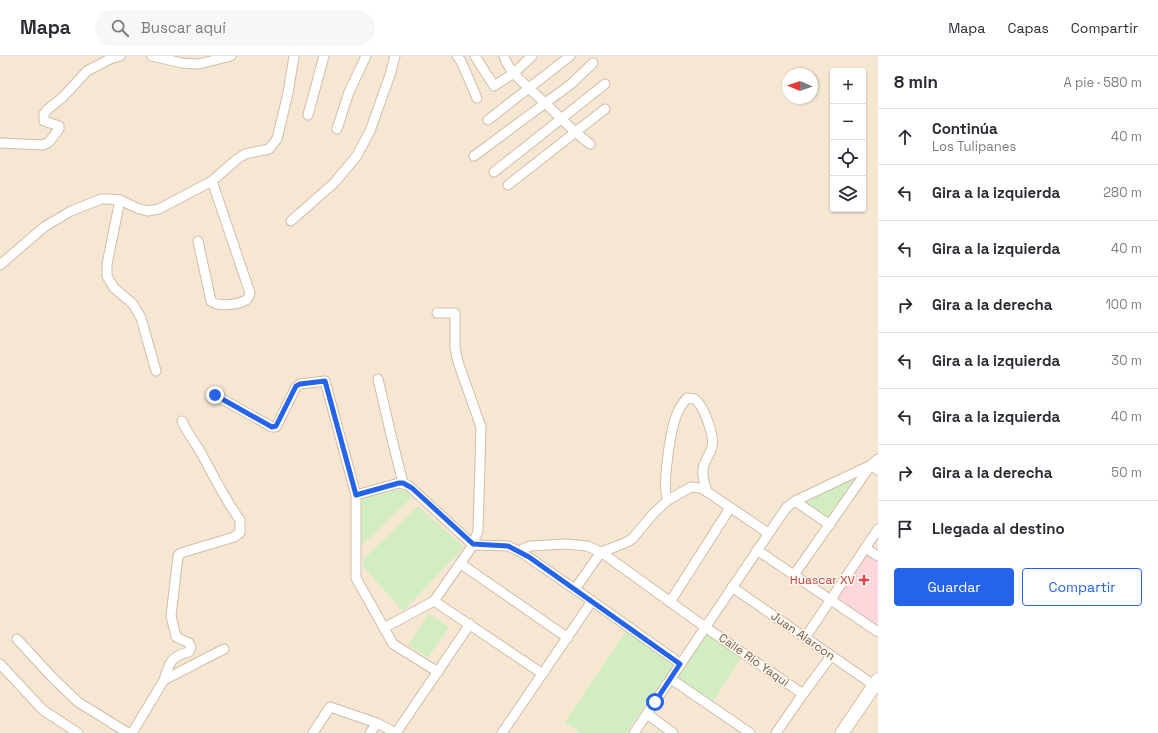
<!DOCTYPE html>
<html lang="es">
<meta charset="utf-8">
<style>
body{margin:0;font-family:"Space Grotesk",sans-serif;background:#f7f7f7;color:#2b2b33}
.controls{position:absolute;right:12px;top:12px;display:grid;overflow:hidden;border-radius:4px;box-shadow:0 1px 3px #0004}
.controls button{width:36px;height:36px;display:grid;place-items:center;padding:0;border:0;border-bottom:1px solid #e1e1e2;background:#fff;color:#2b2b33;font:20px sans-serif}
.compass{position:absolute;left:782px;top:12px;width:36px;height:36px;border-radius:50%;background:#fff;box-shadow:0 1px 3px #0004;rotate:272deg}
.stop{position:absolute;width:12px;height:12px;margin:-9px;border:3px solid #2563eb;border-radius:50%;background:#fff}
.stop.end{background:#2563eb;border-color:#fff;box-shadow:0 1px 4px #0008}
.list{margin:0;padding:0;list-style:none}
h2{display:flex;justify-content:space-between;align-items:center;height:52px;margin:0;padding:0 16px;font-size:17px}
h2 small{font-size:13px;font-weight:400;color:#7c7c81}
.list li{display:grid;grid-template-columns:26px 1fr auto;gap:12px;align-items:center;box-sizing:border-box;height:56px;padding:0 16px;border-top:1px solid #e1e1e2}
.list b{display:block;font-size:15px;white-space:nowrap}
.list p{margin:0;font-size:13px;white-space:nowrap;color:#7c7c81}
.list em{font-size:13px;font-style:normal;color:#7c7c81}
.actions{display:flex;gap:8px;padding:12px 16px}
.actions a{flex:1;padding:9px 0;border:1px solid #2563eb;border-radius:4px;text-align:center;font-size:14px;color:#2563eb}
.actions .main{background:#2563eb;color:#fff}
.icon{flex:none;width:22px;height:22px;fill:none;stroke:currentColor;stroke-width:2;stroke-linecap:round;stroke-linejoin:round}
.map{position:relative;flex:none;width:878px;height:677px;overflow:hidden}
header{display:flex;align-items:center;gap:24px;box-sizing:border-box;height:56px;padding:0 20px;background:#fff;border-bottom:1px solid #e1e1e2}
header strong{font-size:19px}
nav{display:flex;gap:22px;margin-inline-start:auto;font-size:14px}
.search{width:280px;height:36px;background:#f7f7f7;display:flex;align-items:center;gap:10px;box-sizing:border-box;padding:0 14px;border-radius:22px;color:#7c7c81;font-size:15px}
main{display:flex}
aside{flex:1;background:#fff}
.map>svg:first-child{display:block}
.residential{fill:#f6e7d3;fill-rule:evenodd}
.medical{fill:#fdd7db}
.green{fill:#d2edc2}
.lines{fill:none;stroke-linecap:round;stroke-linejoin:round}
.street-casing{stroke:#d1bda9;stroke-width:11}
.secondary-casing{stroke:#d7bfa9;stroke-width:15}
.street{stroke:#fff;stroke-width:9}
.secondary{stroke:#fff;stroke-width:13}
.route{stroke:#2563eb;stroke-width:5}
.health-dot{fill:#e0444e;stroke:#fff8ed;stroke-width:1.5}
.labels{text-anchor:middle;stroke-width:3;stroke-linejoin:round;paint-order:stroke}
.health-label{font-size:12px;fill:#be3a42;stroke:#fff8ed;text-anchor:end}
.street-label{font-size:12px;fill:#7a5b47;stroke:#fff8ed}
</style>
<header>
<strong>Mapa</strong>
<div class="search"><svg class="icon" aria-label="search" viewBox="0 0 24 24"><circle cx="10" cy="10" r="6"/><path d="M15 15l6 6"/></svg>Buscar aquí</div>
<nav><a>Mapa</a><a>Capas</a><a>Compartir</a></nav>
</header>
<main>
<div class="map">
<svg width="878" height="677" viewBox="0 0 878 677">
<rect width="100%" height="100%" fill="#fef5e5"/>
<path class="residential" d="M0,0H878V677H0ZM833,15H863V153H833ZM788,18H812V42H788Z"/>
<path class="medical" d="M867,497L878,505V572L837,543Z"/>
<g class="green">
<path d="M862,415L828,466L800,446Z"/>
<path d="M404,433L412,441L361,490L359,442Z"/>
<path d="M418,450L464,491L403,555L363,510V504Z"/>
<path d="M429,558L449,571L428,601L408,589Z"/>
<path d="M627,574L675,607L626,677H582L565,666Z"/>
<path d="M708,577L742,600L712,647L675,623Z"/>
</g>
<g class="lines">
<defs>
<g id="street">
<path d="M152,0L182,7L199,8L231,0"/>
<path d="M457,0L461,5L477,42"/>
<path d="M475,0L494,30L514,17L532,0"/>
<path d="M504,0C508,17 532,34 544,46C561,62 571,74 590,88"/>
<path d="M308,59L324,0"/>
<path d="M488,64L570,0"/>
<path d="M337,73L349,36L366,0"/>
<path d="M0,87L43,89L49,86L59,73V70L44,65V58L47,54L63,41L87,15L110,3L120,0"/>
<path d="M474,100L571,28L593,7"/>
<path d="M494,116L605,28"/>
<path d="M508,129L605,53"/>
<path d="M120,144L107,208V220L114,232L133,248L141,262L156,315"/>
<path d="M291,165L334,127L356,101L370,75L390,19L395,0"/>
<path d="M198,185L211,245C217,251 236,249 244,245C248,244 249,241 250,237L212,125"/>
<path d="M0,209L44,171L71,155L101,143H109L120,144L137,152L147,155L159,153L212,125L236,104L245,98L269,93L277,83L288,37L294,0"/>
<path d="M378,323L391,379L403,427"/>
<path d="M215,339L272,371H276L296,331L300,328L325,325L356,439V522L393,588L438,616"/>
<path d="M356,439L399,427L408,429L473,489L508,490L521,496L592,545L681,608"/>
<path d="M668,444C661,433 671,371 677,358C679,352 683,347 687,342L695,343C704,350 715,381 712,391C710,399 703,406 703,414C702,421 705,429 707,436"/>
<path d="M795,445L830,469"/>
<path d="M865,492L878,500"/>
<path d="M757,494L878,576"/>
<path d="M521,496L523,493L530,490L566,488L587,490L601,496L705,571L803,638"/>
<path d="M461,508L568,582"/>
<path d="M794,519L871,409L878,414"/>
<path d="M732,531L878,632"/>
<path d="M575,533L601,496L625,487L632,483L653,458L668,444L691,431L701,432L709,437L768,477"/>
<path d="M434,545L543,618"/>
<path d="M670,546L730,452"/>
<path d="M384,572L434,545L473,489L478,475L481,371L458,306L455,292V257H437"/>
<path d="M805,582L878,473"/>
<path d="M17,583L52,621L78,646L128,677"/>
<path d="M0,608L43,654L78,677"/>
<path d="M671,623L750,677"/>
<path d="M164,624C169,607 171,600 189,596L191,591L189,587L176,581L171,560L178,500L181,497L234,481L240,477V464C225,444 214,420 201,397C195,386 187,377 182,365"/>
<path d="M647,658L673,677"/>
<path d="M132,677L164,624L224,593"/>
<path d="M313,677L330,651L377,667L396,677"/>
<path d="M370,677L377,667"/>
<path d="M396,677L470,568"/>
<path d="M502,677L592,545"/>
<path d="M634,677L786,452L795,445L871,409L878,403"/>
<path d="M776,677L803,638L831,600"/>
</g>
<path id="secondary" d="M842,677L878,624"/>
</defs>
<use href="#street" class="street-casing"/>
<use href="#secondary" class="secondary-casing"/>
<use href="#street" class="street"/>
<use href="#secondary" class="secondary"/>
</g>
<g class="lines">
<path class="route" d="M215,339L272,371L276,370L296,330L300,328L325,325L356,439L399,427H403L412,432L473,488L508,490L529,501L680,608L655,646"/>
</g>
<path class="health-dot" d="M862 518h4v4h4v4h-4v4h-4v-4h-4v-4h4z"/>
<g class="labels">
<g class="health-label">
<text x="855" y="528">Huascar XV</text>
</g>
<g class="street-label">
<text transform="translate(803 580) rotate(35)" y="4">Juan Alarcon</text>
<text transform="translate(754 604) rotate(35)" y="4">Calle Rio Yaqui</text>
</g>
</g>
</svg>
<div class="controls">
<button>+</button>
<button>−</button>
<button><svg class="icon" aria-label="locate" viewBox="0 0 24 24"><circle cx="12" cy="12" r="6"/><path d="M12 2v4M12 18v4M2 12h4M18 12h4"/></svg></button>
<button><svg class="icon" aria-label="layers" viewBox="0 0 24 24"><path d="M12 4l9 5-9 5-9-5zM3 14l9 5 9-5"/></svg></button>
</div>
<svg class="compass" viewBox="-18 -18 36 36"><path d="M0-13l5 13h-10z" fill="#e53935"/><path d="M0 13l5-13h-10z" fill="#7c7c81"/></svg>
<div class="stop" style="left:655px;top:646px"></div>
<div class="stop end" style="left:215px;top:339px"></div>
</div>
<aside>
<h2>8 min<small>A pie · 580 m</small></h2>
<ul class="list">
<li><svg class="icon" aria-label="ahead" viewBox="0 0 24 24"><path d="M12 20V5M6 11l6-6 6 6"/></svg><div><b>Continúa</b><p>Los Tulipanes</p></div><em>40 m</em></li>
<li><svg class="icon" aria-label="left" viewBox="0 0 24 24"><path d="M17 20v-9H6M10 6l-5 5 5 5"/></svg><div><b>Gira a la izquierda</b></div><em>280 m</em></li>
<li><svg class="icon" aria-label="left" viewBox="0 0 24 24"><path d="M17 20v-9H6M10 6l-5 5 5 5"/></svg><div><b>Gira a la izquierda</b></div><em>40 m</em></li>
<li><svg class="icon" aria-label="right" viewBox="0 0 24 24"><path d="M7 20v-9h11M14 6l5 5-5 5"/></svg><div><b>Gira a la derecha</b></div><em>100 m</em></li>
<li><svg class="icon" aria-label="left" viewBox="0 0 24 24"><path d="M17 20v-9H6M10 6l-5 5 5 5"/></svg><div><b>Gira a la izquierda</b></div><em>30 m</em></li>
<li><svg class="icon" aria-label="left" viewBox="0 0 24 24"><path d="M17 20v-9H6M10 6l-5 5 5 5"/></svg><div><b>Gira a la izquierda</b></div><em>40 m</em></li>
<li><svg class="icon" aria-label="right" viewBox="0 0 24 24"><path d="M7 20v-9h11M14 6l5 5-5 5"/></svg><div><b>Gira a la derecha</b></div><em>50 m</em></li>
<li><svg class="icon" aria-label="arrive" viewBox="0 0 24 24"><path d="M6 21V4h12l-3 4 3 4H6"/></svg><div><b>Llegada al destino</b></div></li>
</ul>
<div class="actions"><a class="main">Guardar</a><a>Compartir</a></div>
</aside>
</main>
